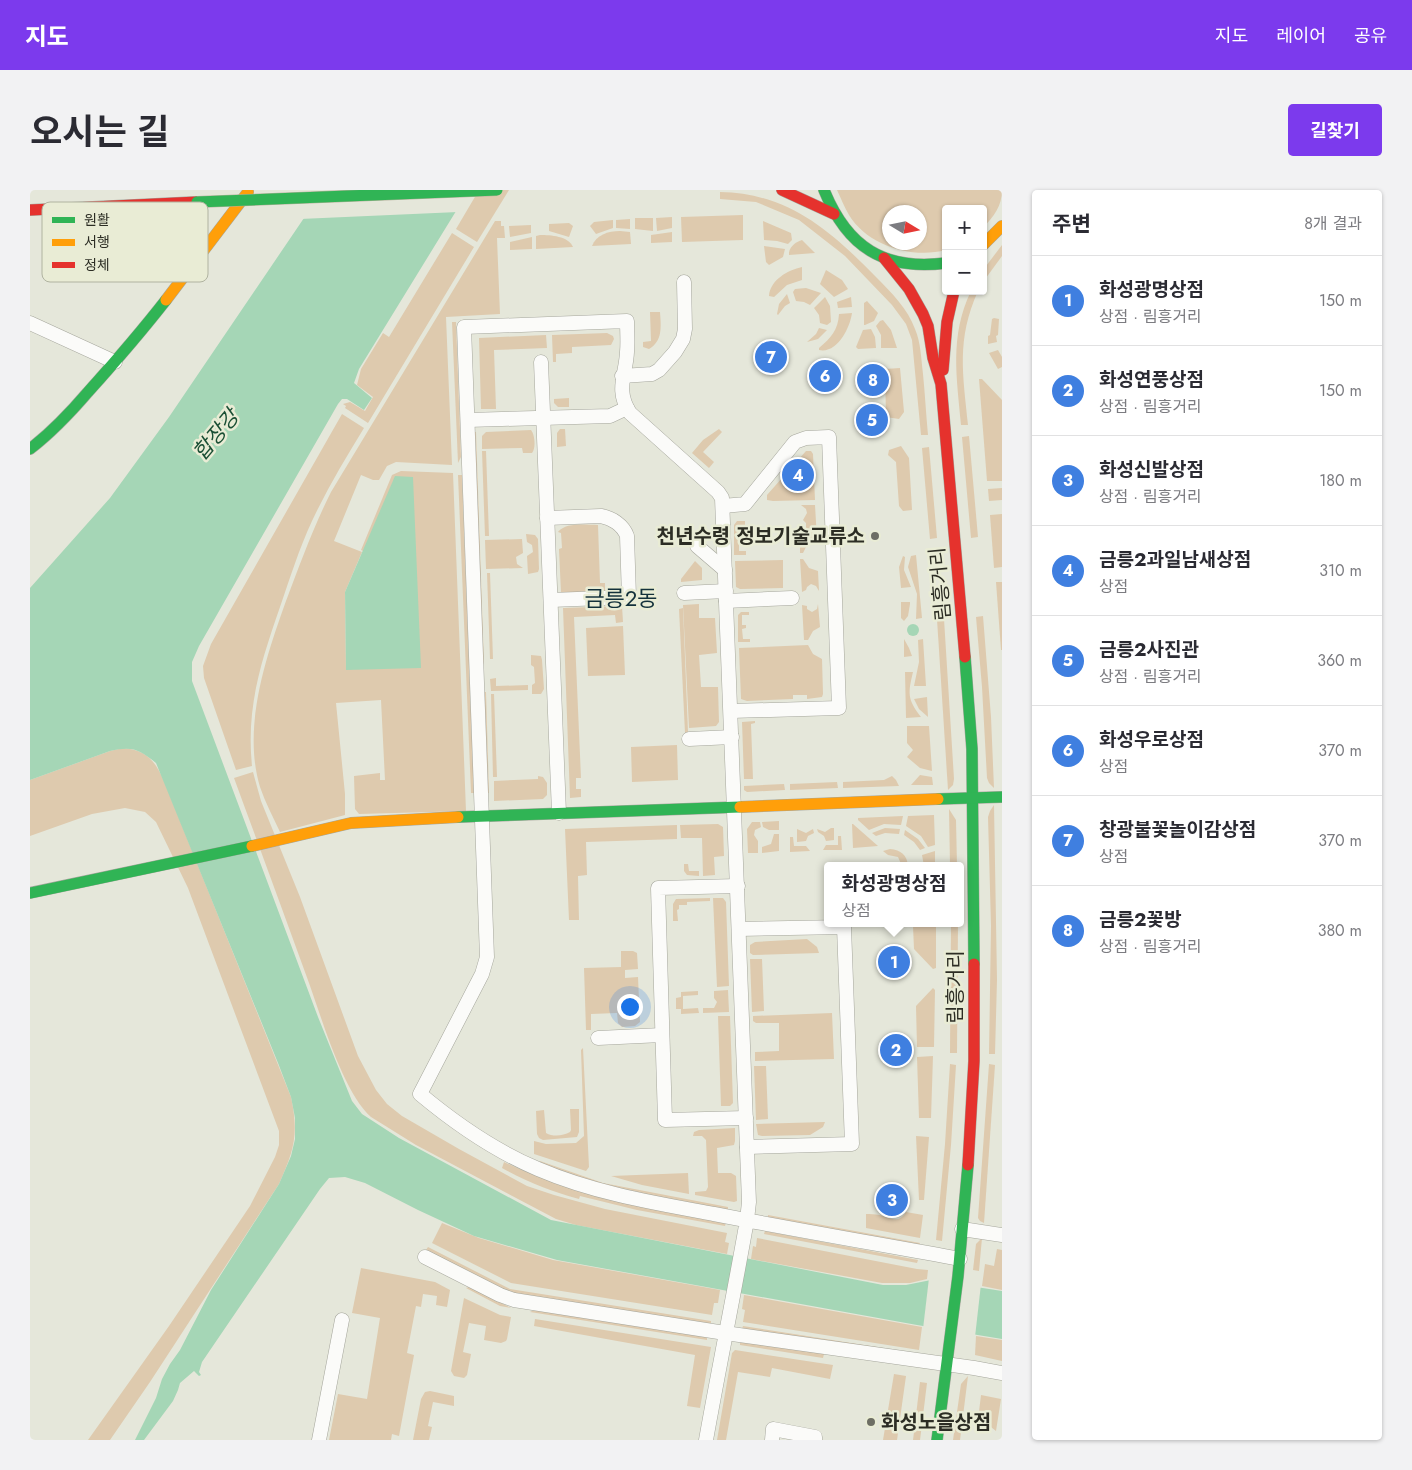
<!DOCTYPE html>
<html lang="ko">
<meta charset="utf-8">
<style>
body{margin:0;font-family:Jost,"Noto Sans KR",sans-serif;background:#f2f2f3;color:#2b2b33}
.controls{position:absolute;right:15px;top:15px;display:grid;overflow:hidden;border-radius:5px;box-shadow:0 1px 4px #0004}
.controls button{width:45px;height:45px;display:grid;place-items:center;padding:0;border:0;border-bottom:1px solid #e1e1e2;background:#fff;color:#2b2b33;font:25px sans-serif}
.compass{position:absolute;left:852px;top:15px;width:45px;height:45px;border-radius:50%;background:#fff;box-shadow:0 1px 4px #0004;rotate:100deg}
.you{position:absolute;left:599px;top:816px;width:18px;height:18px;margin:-12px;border:4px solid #fff;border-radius:50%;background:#1a73e8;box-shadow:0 0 0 8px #1a73e833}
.badge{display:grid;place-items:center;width:32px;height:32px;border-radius:50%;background:#7c3aed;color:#fff;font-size:16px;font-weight:700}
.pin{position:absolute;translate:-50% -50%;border:2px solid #fff;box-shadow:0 1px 5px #0006}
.popup{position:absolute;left:794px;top:672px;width:140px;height:65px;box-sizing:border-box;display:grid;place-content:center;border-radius:5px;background:#fff;filter:drop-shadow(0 1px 4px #0005);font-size:16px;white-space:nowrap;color:#7c7c81}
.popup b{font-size:19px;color:#2b2b33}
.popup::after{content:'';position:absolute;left:50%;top:100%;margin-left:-10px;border:10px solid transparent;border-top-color:#fff}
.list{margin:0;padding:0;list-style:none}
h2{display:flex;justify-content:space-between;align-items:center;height:65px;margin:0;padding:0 20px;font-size:21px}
h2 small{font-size:16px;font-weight:400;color:#7c7c81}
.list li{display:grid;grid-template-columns:32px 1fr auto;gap:15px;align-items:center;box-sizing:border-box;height:90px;padding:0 20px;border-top:1px solid #e1e1e2}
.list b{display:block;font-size:19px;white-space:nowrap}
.list p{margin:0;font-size:16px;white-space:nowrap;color:#7c7c81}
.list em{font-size:16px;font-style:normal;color:#7c7c81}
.map{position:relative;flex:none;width:972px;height:1250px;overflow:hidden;border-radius:5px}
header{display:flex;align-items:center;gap:30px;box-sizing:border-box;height:70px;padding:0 25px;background:#7c3aed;color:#fff}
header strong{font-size:24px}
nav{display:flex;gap:28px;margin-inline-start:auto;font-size:18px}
.intro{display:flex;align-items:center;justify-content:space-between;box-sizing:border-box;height:120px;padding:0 30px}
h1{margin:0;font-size:35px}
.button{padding:12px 22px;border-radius:5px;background:#7c3aed;color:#fff;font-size:18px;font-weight:700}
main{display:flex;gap:30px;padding:0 30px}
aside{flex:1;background:#fff;border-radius:5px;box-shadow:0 1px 4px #0004}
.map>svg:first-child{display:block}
.green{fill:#decaae;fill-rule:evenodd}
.water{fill:#a5d6b6}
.pier{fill:#e5e7da}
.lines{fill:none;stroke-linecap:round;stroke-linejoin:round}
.street-casing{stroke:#a5a69c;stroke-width:15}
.fast-casing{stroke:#a5a69c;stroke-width:12}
.slow-casing{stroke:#a5a69c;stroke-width:12}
.jam-casing{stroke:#a5a69c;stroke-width:12}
.street{stroke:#fbfbf9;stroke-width:14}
.fast{stroke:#30b455;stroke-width:11}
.slow{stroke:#ff9f0a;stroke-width:11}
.jam{stroke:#e5322d;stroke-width:11}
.fast-bridge-casing{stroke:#b5b19b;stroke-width:12;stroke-linecap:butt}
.fast-bridge{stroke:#30b455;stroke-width:11}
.poi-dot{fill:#6d6e64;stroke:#e9ecd5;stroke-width:2}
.labels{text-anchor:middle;stroke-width:5;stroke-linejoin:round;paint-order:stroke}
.poi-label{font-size:20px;font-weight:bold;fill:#2c2d24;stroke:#e9ecd5;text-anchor:end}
.street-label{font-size:20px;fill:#2c2d24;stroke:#e9ecd5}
.water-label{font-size:21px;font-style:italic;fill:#1a4f34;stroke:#e9ecd5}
.quarter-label{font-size:22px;fill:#13313b;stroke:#e9ecd5}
.key{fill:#e9ecd5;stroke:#b0b3a0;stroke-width:1}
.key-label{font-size:14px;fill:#2c2d24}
</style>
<header>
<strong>지도</strong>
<nav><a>지도</a><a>레이어</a><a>공유</a></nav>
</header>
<div class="intro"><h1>오시는 길</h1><a class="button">길찾기</a></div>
<main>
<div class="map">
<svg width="972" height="1250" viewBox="0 0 972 1250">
<rect width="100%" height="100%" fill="#e5e7da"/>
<g class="green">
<path d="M449,0H479L447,52L426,39Z"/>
<path d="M807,0H972C972,16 964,26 953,38V19H916V60C882,69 838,56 819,25C814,17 811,8 807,0ZM859,22H889V52H859Z"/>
<path d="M690,2C758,3 801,41 846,87C861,102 878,119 885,139C891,153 891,169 893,184C895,204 896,224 898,245H891L882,150L876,134L862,115L815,66L769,30L726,12L690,9Z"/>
<path d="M713,25V50L652,52L651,27Z"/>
<path d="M642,27V38L627,41L626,28Z"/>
<path d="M605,28H623V41L605,39Z"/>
<path d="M600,29V39L586,38V30Z"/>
<path d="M583,30V38L566,44L560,36L564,32Z"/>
<path d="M465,31H471V36H474L475,48H467L470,124L416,127L422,275L366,272L357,276L349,290H343L331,285L304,351L332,362L315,402L316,480L333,361L331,360L362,285L371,281L423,283L436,621L329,624L325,619L324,586L350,583V590H355L351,510L306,513L315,604V625L250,642C243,627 235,612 230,597C212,537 236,467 256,411C270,374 283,338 301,302Z"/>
<path d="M733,31L761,43L762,50L758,54L747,51L734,50Z"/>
<path d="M539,33L543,36L539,47L519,41V34Z"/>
<path d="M501,35V43L480,47L479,36Z"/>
<path d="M590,41L600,42L601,54L562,56C566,45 578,41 590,41Z"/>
<path d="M642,42V52L621,53V45Z"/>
<path d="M422,43L444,57L338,233L315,218L316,216L313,214L320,212L335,221L343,207L327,195L331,179L353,143L359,147Z"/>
<path d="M510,45C521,45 538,46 543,57L506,59V46Z"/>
<path d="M502,47V59L480,60V52Z"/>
<path d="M772,50L785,63L759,65C758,58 765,52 772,50Z"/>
<path d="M972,55V66L953,92V80Z"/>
<path d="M734,56L755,59L753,67L739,75L736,72Z"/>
<path d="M772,77V90L757,95L744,107L739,106C740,90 758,80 772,77Z"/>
<path d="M796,80L812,90L818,99L804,107L790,94Z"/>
<path d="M776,98L791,103L780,115L774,112L766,111L763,102L765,99Z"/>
<path d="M941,101H948C926,150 933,184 938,235H931C927,188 919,147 941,101Z"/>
<path d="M757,104L760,113L755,116L748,125L747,124L749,114Z"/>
<path d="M795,107L800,116L801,132L797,135L790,133L789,125L784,118Z"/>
<path d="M821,107L822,117L808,118L807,112Z"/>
<path d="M837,111L848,123L844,131L835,135H834V113Z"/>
<path d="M620,122H630C631,136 633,151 619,159L613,157V152L621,151Z"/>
<path d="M822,123C820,138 807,164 789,160V158C801,148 808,140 809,124Z"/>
<path d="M964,128L969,129L968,145L966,146L967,152L958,154V146L960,145L962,129Z"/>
<path d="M853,130L861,140L867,158H851V145L846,136L850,131Z"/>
<path d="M422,132H426L431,267L428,273Z"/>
<path d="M789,138L797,140L788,149L777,152L786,144Z"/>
<path d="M841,139L845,147L846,158L828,159L826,157L833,140Z"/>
<path d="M577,143L583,146L584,149L581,155L542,157V163L526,164V172H523L522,145Z"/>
<path d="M516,145L517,158L464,160L466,219H451L449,148Z"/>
<path d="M968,160L972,167V177L968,179L959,163Z"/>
<path d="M870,178L874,222L869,229L856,227L855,179Z"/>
<path d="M949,189H952L972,210V291H957Z"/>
<path d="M539,208V217H528L524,213V209Z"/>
<path d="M312,224L334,238C315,269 297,299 282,331C269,359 260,388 250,417C231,472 216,517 222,576L206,580L174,488L173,476L181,454Z"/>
<path d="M530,239H535L536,256L527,257V243Z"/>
<path d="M689,239L692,242L673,262L684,272L679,278L662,263L673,250Z"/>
<path d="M501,240C505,245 506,258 502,263H493L492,258L452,259V246L456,242Z"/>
<path d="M445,242H446L454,474H452Z"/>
<path d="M939,246L948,347L941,348L932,247Z"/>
<path d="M871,256L879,268L882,320L873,321L869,316L866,272L858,265L859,260Z"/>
<path d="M899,257L907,348L900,349L892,258Z"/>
<path d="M452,261H456L459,346H455Z"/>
<path d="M776,261H781L783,264L785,310L743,311L737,310V305L752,288L765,301L775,290L762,277Z"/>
<path d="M428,285H432L444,603H441Z"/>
<path d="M972,298V310L959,311L958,299Z"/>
<path d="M771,315H785L787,349L778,353L773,363H770V344L776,339V333L773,330L777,323L776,319Z"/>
<path d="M972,324V377L964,378L960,325Z"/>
<path d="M707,331H715V336H708L709,347H713V350H709V361H716V365H704V335Z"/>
<path d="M568,335L570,393H575V401L531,403L529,359L532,358L531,343L528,342C536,332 556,335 568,335Z"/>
<path d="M496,344L505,345L508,349L509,379L508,382L498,384L497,366L503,362L502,355L497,352Z"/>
<path d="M492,349L493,363L486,367L487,374L493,378L456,379L455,350Z"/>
<path d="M886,365L892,428L886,429L887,404L878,377L881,366Z"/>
<path d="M873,366L875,367L874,380L881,397L871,398L869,377Z"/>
<path d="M770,369H773L779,378L788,381L789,401L786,396L781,394L777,397L776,400L772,402Z"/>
<path d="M753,370V398L710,399L706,397L705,371Z"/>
<path d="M665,371L672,378V390L651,392V389Z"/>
<path d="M457,383H460L463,469H460Z"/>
<path d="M966,392H972V460H971Z"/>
<path d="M871,412H880V414L878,426L874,431L871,428Z"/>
<path d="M669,414V428H685L687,463L669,465L671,497H688L689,532L686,536L659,538L653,415Z"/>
<path d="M788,414L790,437L783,441L778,450H774L772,415L777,416V419L782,422L787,419Z"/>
<path d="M592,416L593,432L586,433L585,425L544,427L551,588H546V599H551V607L540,608L533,418Z"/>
<path d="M653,418L658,542L655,543L649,419Z"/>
<path d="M711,422H719V425H712V435H716V438L712,439L713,449H720V452H708V425Z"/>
<path d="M953,426L961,527L964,598L959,593L957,588L952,497L946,427Z"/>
<path d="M907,429H914L924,589L923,595L918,600Z"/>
<path d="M593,436L595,485L558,486L556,438Z"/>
<path d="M874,449L879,458L882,466L874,467Z"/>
<path d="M893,449L896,496H884L889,472L888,450Z"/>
<path d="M778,455L783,464L792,469L793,504L792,507L777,509V505H763V509L717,511L711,509L709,458Z"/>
<path d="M501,465L511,466L512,470L514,499L511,504H502V495L505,493L504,477L501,475Z"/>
<path d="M875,482H883C878,503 877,509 891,527L876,528Z"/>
<path d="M466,488V496L498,495V500L461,501L460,489Z"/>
<path d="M453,502H456L459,603H457Z"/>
<path d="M461,504H464L467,587H463Z"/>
<path d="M897,507L898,527L889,519L884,509Z"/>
<path d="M725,531V533L721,534L723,589H714L712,532Z"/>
<path d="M877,536H899L902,581L890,578L877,567L883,560L877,553Z"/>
<path d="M647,555L648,590L602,592L601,557Z"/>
<path d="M93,558C117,560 125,571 134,591L261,907C269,945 264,960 249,994L120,1192L80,1250H58L139,1136L220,1016L245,967L249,955V941L158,698L126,632L115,622L95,618L62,624L0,646V590L80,561Z"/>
<path d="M223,582L231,611L270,707L328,866L346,900L357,914L372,926L429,959L497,996L524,1005L575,1019L697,1043L695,1052L699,1053L697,1064L546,1035L526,1029L386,955L341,927C313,902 292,829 279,793C254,724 229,656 204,588Z"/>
<path d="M890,585L902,587L903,595H881Z"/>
<path d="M508,586L513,587L517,593V605L513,609L464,611V591L508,589Z"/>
<path d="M862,586L866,590L869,596L813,598V592L854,590Z"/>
<path d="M807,592L808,598L760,600V594Z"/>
<path d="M754,594L755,600L717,602L714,600V596Z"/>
<path d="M964,615L967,790L965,864H959L961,736L958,627L960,621Z"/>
<path d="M919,619L926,630L927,676H920Z"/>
<path d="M904,625L905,655L898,657L891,646L876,636L878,626Z"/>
<path d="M873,626L871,635L854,634L839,640L828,630V628Z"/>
<path d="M749,631V640H739L733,637L732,632Z"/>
<path d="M722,632H730L731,637L725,640L724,645L728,651V663H718L717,639Z"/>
<path d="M688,634L693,637L694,666L684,667L685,685L673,686L672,648H651L650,635Z"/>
<path d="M822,634H823L848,656L823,658Z"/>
<path d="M647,635V649L556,652L557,685L548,686L549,730H539L535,639Z"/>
<path d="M801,638H804V650L796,651L794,646L788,642L787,639L795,642Z"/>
<path d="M855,638L870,639L869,644L855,643L846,646L842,643Z"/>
<path d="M767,639L776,643L783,639L784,643L778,646L776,651L767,652Z"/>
<path d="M875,640L888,649L895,658L890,660L884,652L874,645Z"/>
<path d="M744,644H749V661L732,663V657L741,654Z"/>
<path d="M808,646H811L812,660H793L796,655H808Z"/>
<path d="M760,647H763L764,656H776L780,661L760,662Z"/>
<path d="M860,659C871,660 877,665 878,676H872L868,667L858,665L853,661Z"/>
<path d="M905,661V676H894L892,665Z"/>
<path d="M654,674H658L659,681H669V686L657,685L654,681Z"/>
<path d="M680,708V711L657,712V715H649V719L647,720L648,731H643V714L646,709Z"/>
<path d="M683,708H693L696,712L699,796L687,797Z"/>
<path d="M885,733H906V778L903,779L884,759L883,736Z"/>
<path d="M921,733H928L927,863H920Z"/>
<path d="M777,749L787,757L789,763L723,765L720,763V755L725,752Z"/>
<path d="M591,761H603L607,763L608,779L595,780V788L608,787L610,832L605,836L592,837L588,833L587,823L561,824V840H556L554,778L591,777Z"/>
<path d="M720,769H732L734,821L722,822Z"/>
<path d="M903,798L905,800L904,857H887L886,816Z"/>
<path d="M698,800L699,822L673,823V818H684L687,812L684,808V801Z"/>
<path d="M668,801V805L653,806V819L668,818L669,823L651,824V819H646V808L651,807V802Z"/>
<path d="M802,823L804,869L725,871V862L749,861V833H726L723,831V826Z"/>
<path d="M688,826H700L703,913L700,916H691Z"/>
<path d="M553,858L559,977L556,981L504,964V951L516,954L546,953L554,946L551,860Z"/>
<path d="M903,866L901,928H889L887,867Z"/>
<path d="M920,874L926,875L921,955L912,1051L906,1050L915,954Z"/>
<path d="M959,874L965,875L954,1033L950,1031L948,1028Z"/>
<path d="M724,876H736L738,929L726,930Z"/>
<path d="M540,919H549V942L547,947L513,950L509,948L507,944L506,921L514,920L516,943C523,947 533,946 540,942L541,940Z"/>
<path d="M795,932L793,937L780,945L732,946L728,945L726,934Z"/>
<path d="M705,938V951L704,955L687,958L688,983H701L706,986L707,1011L704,1012L665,1005V1002L676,1001L678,997L676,950L672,946H663L664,942L669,940Z"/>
<path d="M886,946L899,947L894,1010H889Z"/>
<path d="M510,971L573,993L698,1017V1020L588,1000L509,975Z"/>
<path d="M474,972C547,1006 618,1019 696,1033L695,1036L607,1020L550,1006L549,1009C520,1001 498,992 472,978Z"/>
<path d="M658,983L659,1004L612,995L581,986Z"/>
<path d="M876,1022L893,1025L890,1048L836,1038V1024C840,1024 845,1024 849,1025C860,1027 868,1035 876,1022Z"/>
<path d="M738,1025L890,1053L889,1056L738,1028Z"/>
<path d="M412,1033L449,1048L523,1070L690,1100L688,1113H684L682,1125L481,1093L402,1053Z"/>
<path d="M735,1041L888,1070L887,1073L734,1044Z"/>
<path d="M727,1048L887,1079L898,1080L897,1089L880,1093H852L721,1069L723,1056L726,1057Z"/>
<path d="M952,1048L949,1081L943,1080L946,1054Z"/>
<path d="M398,1057L480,1099L681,1131V1134L479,1102L396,1060Z"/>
<path d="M967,1059L972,1060V1100L952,1096L955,1074L964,1076Z"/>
<path d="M331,1078L405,1092L420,1100L417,1117L406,1115L407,1106L393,1104L391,1117L386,1116L377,1163L384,1165L369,1246L362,1244L361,1250H299L308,1204L337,1209L350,1128L322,1123Z"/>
<path d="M439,1097L443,1098L481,1118L470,1116L436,1098Z"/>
<path d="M714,1105L892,1137L889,1160L713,1132L715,1120L712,1119Z"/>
<path d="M434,1108L470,1125L481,1127L477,1149L476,1151L471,1153L454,1150L456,1136L439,1133L433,1162L441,1164L437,1185L434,1188L424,1186L421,1181Z"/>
<path d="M504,1120L677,1146V1150L500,1122Z"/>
<path d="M505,1129L681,1157L670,1218L657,1216L665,1165L504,1136Z"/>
<path d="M713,1136L879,1162L878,1164L712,1139Z"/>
<path d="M946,1146L972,1150V1171L945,1165Z"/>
<path d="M710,1151L794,1164L793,1168L710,1155Z"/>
<path d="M705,1160L803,1175L800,1189L742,1178L740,1187L708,1182L696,1250H687L702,1163Z"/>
<path d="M864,1184L876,1186L867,1250H853Z"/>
<path d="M938,1186L930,1250H923L931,1194Z"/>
<path d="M890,1192L897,1193L890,1250H883Z"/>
<path d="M400,1201L424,1206V1216L403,1212L398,1236L402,1237L399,1250H383L391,1209L395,1202Z"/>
<path d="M951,1205L971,1209L966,1241L957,1234L947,1238Z"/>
</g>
<g class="water">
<path d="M293,0H439L329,179L324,193L342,208L334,220L317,209H312L308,214L169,456L162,472V491L288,827L322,911L332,924L369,948L521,1030L853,1095H876L901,1090L972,1101V1149L887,1135L527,1070L444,1046L388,1020L335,993L315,987L299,988L290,999L172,1172L169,1182L171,1185L169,1186L164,1181L150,1193L148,1200L143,1211L114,1250H105L126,1208L132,1189L140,1174L150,1160L181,1100L249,994L261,966L265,949V928L261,907L248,873L126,573C109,559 102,556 80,561L0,590V398L80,308L139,227Z"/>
<path d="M365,286L383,287L391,478L316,480L315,402Z"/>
<circle cx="883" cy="440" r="6"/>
</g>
<g class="pier">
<path d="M290,0L441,1L428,22L270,29Z"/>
<path d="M899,1088L951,1094L945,1147L893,1139Z"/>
</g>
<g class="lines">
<defs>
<g id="street">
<path d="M0,133L85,172"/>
<path d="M511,172L529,623"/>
<path d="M592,186L622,184L629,180L645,162L653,149L655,139L654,92"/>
<path d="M438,230L580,226L597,218"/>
<path d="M693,316L715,314L765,252L776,248L799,247L809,518L701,521"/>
<path d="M517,328L571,326C582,328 593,335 597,346L599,407L521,410"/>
<path d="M667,356L695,380"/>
<path d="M654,403L696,401"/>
<path d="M696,411L762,408"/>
<path d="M659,549L702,547"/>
<path d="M708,696L628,698L635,930L716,928"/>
<path d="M709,739L814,737L822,954L717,957"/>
<path d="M568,848L632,845"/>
<path d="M932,1039L972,1045"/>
<path d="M395,1067L470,1105L484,1110L695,1143L944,1178L972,1183"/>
<path d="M289,1250L312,1130"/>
<path d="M676,1250C689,1177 704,1104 717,1030L719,1012L692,308L688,302L600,223C585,200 596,185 597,162C598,152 597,141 597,131L434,137L457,767L452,784L390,904C426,934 465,961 508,979C564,1003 624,1013 684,1024C766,1040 848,1054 930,1069"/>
<path d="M742,1250L743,1239L785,1247V1250"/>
</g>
<g id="fast">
<path d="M794,0C817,57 854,81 916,73"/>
<path d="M0,259C22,242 40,223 58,202C85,172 111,142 136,110"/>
<path d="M935,467L942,559L944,774"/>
<path d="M908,609L972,607"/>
<path d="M428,627L710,617"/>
<path d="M0,703L222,656"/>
<path d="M907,1250L928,1086L938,975"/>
</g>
<g id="slow">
<path d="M953,55L972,36"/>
<path d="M136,110L218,2"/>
<path d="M710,617L908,609"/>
<path d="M222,656L321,633L428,627"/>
</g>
<g id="jam">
<path d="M752,0L804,24"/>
<path d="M0,20L167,12"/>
<path d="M854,68L879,99L893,124L898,136L903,168L911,194L935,467"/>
<path d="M913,180L917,132L924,101"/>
<path d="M938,975L944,871V774"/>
</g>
</defs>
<use href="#street" class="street-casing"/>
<use href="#fast" class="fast-casing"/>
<use href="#slow" class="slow-casing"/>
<use href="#jam" class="jam-casing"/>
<use href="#street" class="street"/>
<use href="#fast" class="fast"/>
<use href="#slow" class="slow"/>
<use href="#jam" class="jam"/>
<defs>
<path id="fast-bridge" d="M167,12L467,0"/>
</defs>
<use href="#fast-bridge" class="fast-bridge-casing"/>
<use href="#fast-bridge" class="fast-bridge"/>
</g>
<g class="poi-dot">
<circle cx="845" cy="346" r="5"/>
<circle cx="841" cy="1232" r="5"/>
</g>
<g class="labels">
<g class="poi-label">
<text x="835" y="353">천년수령 정보기술교류소</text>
<text x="851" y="1239" text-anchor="start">화성노을상점</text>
</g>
<g class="street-label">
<text transform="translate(910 394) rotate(-95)" y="7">림흥거리</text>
<text transform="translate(925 797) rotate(-90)" y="7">림흥거리</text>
</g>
<g class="water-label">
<text transform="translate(186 245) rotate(-50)" y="7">합장강</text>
</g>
<g class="quarter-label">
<text x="591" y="416">금릉2동</text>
</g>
</g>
<rect x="12" y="12" width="166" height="80" rx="8" class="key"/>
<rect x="22" y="27" width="23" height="6" fill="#30b455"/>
<rect x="22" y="49" width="23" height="7" fill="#ff9f0a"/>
<rect x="22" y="72" width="23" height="6" fill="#e5322d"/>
<g class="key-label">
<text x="54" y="35">원활</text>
<text x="54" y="57">서행</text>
<text x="54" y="80">정체</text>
</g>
</svg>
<div class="controls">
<button>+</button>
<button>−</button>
</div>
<svg class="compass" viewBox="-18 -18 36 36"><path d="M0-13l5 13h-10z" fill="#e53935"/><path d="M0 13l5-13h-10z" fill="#7c7c81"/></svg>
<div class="you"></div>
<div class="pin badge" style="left:864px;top:772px;background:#3f7fe0">1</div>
<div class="popup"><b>화성광명상점</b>상점</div>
<div class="pin badge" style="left:866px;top:860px;background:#3f7fe0">2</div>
<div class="pin badge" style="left:862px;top:1010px;background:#3f7fe0">3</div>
<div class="pin badge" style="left:768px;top:285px;background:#3f7fe0">4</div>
<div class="pin badge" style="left:842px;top:230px;background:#3f7fe0">5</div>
<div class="pin badge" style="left:795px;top:186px;background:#3f7fe0">6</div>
<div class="pin badge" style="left:741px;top:167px;background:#3f7fe0">7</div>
<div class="pin badge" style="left:843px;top:190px;background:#3f7fe0">8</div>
</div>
<aside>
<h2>주변<small>8개 결과</small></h2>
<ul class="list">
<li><span class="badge" style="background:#3f7fe0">1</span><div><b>화성광명상점</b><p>상점 · 림흥거리</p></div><em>150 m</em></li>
<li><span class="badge" style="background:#3f7fe0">2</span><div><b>화성연풍상점</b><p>상점 · 림흥거리</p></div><em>150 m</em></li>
<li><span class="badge" style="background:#3f7fe0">3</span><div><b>화성신발상점</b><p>상점 · 림흥거리</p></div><em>180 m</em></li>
<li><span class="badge" style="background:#3f7fe0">4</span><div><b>금릉2과일남새상점</b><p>상점</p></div><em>310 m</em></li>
<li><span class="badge" style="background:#3f7fe0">5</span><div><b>금릉2사진관</b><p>상점 · 림흥거리</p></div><em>360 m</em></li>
<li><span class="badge" style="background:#3f7fe0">6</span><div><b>화성우로상점</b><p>상점</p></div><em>370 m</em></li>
<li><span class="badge" style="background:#3f7fe0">7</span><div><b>창광불꽃놀이감상점</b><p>상점</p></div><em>370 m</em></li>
<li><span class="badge" style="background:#3f7fe0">8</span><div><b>금릉2꽃방</b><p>상점 · 림흥거리</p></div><em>380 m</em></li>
</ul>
</aside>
</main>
